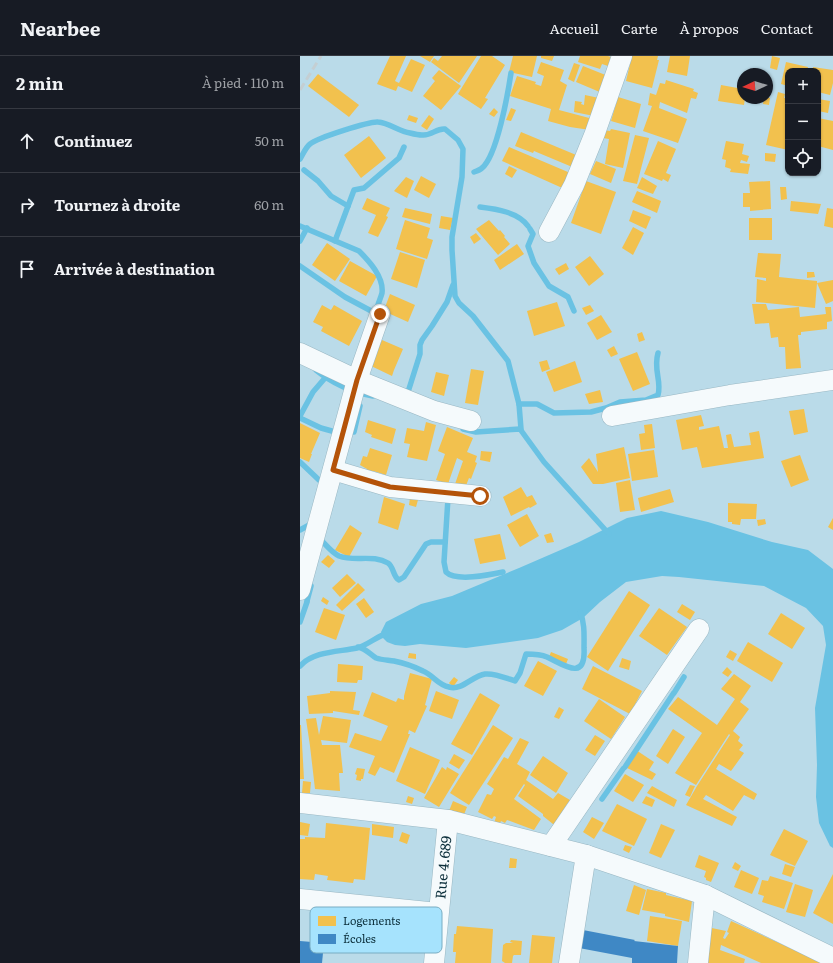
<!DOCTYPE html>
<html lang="fr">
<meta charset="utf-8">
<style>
body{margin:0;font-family:Literata,serif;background:#242831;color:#f1f3f6}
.controls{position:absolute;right:12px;top:12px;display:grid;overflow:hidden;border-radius:8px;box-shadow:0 1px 3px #0004}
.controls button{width:36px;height:36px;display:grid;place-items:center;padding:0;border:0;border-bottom:1px solid #363941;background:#171b24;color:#f1f3f6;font:20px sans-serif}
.compass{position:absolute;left:437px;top:12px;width:36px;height:36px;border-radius:50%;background:#171b24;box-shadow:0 1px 3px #0004;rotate:266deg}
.stop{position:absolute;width:12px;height:12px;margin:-9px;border:3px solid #b45309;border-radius:50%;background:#fff}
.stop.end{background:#b45309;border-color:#fff;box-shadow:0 1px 4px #0008}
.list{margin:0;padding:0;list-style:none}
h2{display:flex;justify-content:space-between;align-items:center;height:52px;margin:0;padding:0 16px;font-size:17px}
h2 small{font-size:13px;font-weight:400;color:#9ea1a6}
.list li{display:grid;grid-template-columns:26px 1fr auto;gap:12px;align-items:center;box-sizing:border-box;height:64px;padding:0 16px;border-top:1px solid #363941}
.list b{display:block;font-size:15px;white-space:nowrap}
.list em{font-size:13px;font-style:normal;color:#9ea1a6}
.icon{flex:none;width:22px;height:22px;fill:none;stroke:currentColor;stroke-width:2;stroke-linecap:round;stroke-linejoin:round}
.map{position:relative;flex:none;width:533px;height:907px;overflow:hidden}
header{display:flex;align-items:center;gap:24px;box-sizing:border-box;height:56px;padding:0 20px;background:#171b24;border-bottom:1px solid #363941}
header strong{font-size:19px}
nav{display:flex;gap:22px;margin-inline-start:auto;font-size:14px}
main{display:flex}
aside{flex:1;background:#171b24}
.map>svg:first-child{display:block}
.water{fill:#6ac2e3}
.homes{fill:#f2c14e}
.schools{fill:#3f88c5}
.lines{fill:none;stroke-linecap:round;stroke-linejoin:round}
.stream{stroke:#6ac2e3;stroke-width:5.5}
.minor-casing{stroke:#99b7c3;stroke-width:21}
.minor{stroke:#f5fafc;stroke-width:20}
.rail{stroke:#c4cfd3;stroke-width:3;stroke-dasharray:8 4;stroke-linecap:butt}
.route{stroke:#b45309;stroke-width:5}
.labels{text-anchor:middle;stroke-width:4;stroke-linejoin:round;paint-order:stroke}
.street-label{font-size:14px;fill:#0c2f3b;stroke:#a6e3fd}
.key{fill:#a6e3fd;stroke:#78adc3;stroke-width:1}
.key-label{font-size:11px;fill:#0c2f3b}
</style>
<header>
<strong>Nearbee</strong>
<nav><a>Accueil</a><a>Carte</a><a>À propos</a><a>Contact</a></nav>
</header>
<main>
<aside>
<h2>2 min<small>À pied · 110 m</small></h2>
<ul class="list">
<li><svg class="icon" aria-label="ahead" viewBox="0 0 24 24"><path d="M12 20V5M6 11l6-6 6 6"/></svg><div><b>Continuez</b></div><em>50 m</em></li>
<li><svg class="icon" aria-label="right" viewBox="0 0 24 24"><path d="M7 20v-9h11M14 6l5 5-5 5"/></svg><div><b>Tournez à droite</b></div><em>60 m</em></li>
<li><svg class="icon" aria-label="arrive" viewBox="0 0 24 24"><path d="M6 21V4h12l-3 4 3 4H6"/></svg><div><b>Arrivée à destination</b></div></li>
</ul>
</aside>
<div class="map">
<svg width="533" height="907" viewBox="0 0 533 907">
<rect width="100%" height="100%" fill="#badbe9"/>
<path class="water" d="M361,455L408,466L472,486L508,494L533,513V792L530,790L519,767L516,741L517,709L515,652L526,589L523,570L506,552L464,530L379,521L362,520L326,526L300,546L283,562L262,574L238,582L166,592L120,588L105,590L95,589L87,586L83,582L81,576L86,566L121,548L152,540L219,512L279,486L327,462Z"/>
<g class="homes">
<path d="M90,0H106L95,25L99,27L111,3L125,9L112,36L98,30L96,35L77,28Z"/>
<path d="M120,0H134L130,6Z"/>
<path d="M142,0H177L159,27L131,6L134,2L138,5Z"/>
<path d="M181,0H192L205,9L185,42L188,43L181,53L158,38Z"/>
<path d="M213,0H237L232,21L209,16Z"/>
<path d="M241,0H254L252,5L241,2Z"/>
<path d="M280,0H308L311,1L308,10L302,8L300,13L278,6Z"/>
<path d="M332,0H358L357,4H359L352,32L326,25Z"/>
<path d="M370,0H390L387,20L367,16Z"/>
<path d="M472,0L480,2L477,14L470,12Z"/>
<path d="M241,6L264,14L260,25L267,29L259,54L293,63L290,74L270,71L248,65L251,53L210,40L217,20L236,26L235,28L241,30L244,20L237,17Z"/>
<path d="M486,6L508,11L507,15H488V30L481,28Z"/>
<path d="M274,7L280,9L274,26L268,23Z"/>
<path d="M283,10L308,20L302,37L276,26Z"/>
<path d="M513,11L533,14V27L530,39L518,36V15H513Z"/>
<path d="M139,14L161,30L141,54L123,40L135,25L132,22Z"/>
<path d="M18,18L59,49L49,61L8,30Z"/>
<path d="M366,24L394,33L393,35L398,37L396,43L391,42L387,57L360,46L359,52L387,63L378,87L343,75L352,50L348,49L350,37L356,39L360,27L365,28Z"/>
<path d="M421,29L443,33V42H445L444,49L418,45Z"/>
<path d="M478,36L485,38L484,42H488V94L466,89Z"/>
<path d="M285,39L299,42L294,60L274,56L275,45L282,46L281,48L284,49Z"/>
<path d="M318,41L341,48L335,72L311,65Z"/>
<path d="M467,41L470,42L469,49L463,48L464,42Z"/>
<path d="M518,43L530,45L528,57L518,55Z"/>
<path d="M194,52L198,56L194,61L189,58Z"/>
<path d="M211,52L216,54L211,65L206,64Z"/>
<path d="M109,59L118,62L116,67L107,64Z"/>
<path d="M129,59L134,63L127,74L121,70Z"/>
<path d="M518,62L533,65V94L518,90Z"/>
<path d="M311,73L330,77L323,112L305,108L309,83L303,82L304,74L310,75Z"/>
<path d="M221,76L281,101L277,113L234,95L233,97L215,90Z"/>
<path d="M335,79L349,82L337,128L323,125Z"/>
<path d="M69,80L86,102L61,122L44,99Z"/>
<path d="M358,85L376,93L366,117L371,119L368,126L363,123L362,125L344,118Z"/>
<path d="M426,85L444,88L442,98L449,100L447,106L441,104L440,107L450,108L448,118L430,116L431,113L425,111L426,104L422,103Z"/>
<path d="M209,91L275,119L269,135L202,105Z"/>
<path d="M465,97L476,98L475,106L465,105Z"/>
<path d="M296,105L316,113L311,127L290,118Z"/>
<path d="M209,110L217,114L212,122L205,118Z"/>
<path d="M121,120L136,128L129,142L114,134Z"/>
<path d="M106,121L114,125L107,142L94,135Z"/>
<path d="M342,121L357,130L353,138L337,132Z"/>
<path d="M286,125L316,136L301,178L271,167Z"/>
<path d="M470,125L471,153L450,155V151H443V137H450L449,126Z"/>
<path d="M480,131H486L487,143L481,144Z"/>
<path d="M337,135L361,145L357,157L332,146Z"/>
<path d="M67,142L90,152L86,160L88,161L78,181L68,177L76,159L62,153Z"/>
<path d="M491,145L521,148L518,158L490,155Z"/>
<path d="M105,152L132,158L130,168L102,161Z"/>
<path d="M527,152L533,153V172L524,170Z"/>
<path d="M333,154L351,161L346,173L329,165Z"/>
<path d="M141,160L153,162L150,174L139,172Z"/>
<rect x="449" y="162" width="23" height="22"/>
<path d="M105,164L130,172L127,182L133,184L127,203L96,193Z"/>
<path d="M189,164L199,175L200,174L205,180L204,181L210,188L198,199L176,173Z"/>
<path d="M333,171L344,177L333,199L322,192Z"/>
<path d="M176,177L181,183L174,188L170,181Z"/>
<path d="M27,187L50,203L35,225L12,209Z"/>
<path d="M217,188L224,198L200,214L194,204Z"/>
<path d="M100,196L125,204L117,232L91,223Z"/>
<path d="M458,197L481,198L479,221L517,225V227L533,224V245L526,248L517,227L515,252L456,246L457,223L466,225V222L455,221Z"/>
<path d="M290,200L304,218L289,230L275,211Z"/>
<path d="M50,205L77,220L66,240L39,225Z"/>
<path d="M266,207L269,213L259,219L255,213Z"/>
<path d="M507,216H514L515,221L507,222Z"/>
<path d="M90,238L115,249L108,266L88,257L84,254Z"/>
<path d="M257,246L265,270L234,280L227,255Z"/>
<path d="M452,248H466L468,254L499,251L500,261L526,258L525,251H531L532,265L527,266V273L501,276V279H498L501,312L486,313L485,291H479L478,281L471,282L469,267L455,268Z"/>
<path d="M22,249L31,254L34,249L62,265L49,290L21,275L23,271L13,266Z"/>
<path d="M290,249L294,255L286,259L282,252Z"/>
<path d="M301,259L312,276L297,284L287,267Z"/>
<path d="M342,276L345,284L339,286L337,278Z"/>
<path d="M82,284L103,293L94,314L92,320L69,309L72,306Z"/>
<path d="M314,290L318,298L311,301L307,294Z"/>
<path d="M337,296L350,328L333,335L319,303Z"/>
<path d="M247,304L250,313L242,316L239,306Z"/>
<path d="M275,305L282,326L254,336L246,316Z"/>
<path d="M171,313L184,315L178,349L165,347Z"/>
<path d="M136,316L149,319L144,340L131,336Z"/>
<path d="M300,334L303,346L289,348L285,338Z"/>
<path d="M504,353L508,376L494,379L489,355Z"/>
<path d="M401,359L404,370L399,371V374L419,370L424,392H428L426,379L431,378L434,391L451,389L449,377L459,375L464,402L402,412L397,391L382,394L376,364Z"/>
<path d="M68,364L96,373L92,388L71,381L72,379L65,376Z"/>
<path d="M126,366L136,369L127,405L107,401L110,388L104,387L107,372L124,375Z"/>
<path d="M0,367L20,377L11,398H12L9,406L0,402Z"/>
<path d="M352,368L355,392L341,394L339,378L345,377L344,369Z"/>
<path d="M147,371L173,382L167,396L177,400L175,406L177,407L171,423L169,422L165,432L155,428L163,405L157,402L148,428L136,424L145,398L138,395Z"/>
<path d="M324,391L330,422L303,428H293L281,411L289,402L298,416L296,398Z"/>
<path d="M70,392L92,399L86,419L73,415L71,420L65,418L67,413L60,409L63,400L67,401Z"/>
<path d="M354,394L358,421L332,425L328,398Z"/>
<path d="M181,395L192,396L190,406L180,404Z"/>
<path d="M500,399L509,424L491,431L481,405Z"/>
<path d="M330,424L335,454L320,456L316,427Z"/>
<path d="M221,431L227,441L232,439L237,448L230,452L229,451L211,460L203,441Z"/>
<path d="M370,433L374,446L341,456L338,442Z"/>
<path d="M84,441L105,448L98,474L78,467Z"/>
<path d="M110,442L118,444L116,451L109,449Z"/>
<path d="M428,447L457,448L456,463H441L440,469L432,468V466H428Z"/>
<path d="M227,458L239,480L220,491L207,469Z"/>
<path d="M533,462V474L528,471Z"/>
<path d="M465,463L466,468L458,470L457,464Z"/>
<path d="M50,469L62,477L49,501L35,494Z"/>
<path d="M251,477L254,486L247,487L244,479Z"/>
<path d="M200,478L206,503L180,508L174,483Z"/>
<path d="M28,499L35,505L29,512L21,506Z"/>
<path d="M47,518L56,527L40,541L32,532Z"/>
<path d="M58,527L65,534L42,555L36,549Z"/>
<path d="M329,535L350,549L308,615L287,601Z"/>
<path d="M23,541L29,545L27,549L21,545Z"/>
<path d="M64,542L74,556L66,562L56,548Z"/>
<path d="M382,548L395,556L390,564L377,556Z"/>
<path d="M24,552L45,559L36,584L15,576Z"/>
<path d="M359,552L387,571L367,599L339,580Z"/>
<path d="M481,557L505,572L492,593L468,578Z"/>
<path d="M448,586L483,607L472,626L437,605Z"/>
<path d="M430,594L437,598L433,605L426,601Z"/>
<path d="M251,596L268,603L266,608L249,601Z"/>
<path d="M109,597L116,598V603L108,602Z"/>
<path d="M322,602L331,605L329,614L319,611Z"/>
<path d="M238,605L257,615L243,640L224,630Z"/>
<path d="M38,608L63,610L62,624H58L57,627L37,626Z"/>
<path d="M293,610L342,635L330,658L282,633Z"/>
<path d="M427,611L432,616L428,621L422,617Z"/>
<path d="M110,617L132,623L125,649L127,650L115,677L109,674L108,678H110L94,717L80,711L75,720L68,717L75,700L49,691L55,677L81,685L88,670L63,660L72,636L96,646L98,642L104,644V640Z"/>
<path d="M434,618L451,630L440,646L449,653L433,675L440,681L438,685L443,689L439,694L444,697L431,715L419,708L416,713L457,738L454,744L444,739L433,755L406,739L403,743L437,761L432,770L386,749L397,730L430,679L429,678L396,729L375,717L402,677L368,653L378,641L417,669L435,643L421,633Z"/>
<path d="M154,621L158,624L153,631L149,627Z"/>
<path d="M30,635L56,636L53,654L60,655L59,659L33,655V657L9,658L7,640L30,637Z"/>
<path d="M136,635L159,644L152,663L129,655Z"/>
<path d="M180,637L200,649L172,699L151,688Z"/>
<path d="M299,643L325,661L311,683L284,665Z"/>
<path d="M259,651L264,654L259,663L254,661Z"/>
<path d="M23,660L51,664L47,687L21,684L22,689H40L43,717H39L40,735L15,733L10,690L6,663L16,662L19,679Z"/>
<path d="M0,669H1L4,723H0Z"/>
<path d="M193,669L213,682L169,749L150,737Z"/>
<path d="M373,673L385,681L368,708L356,700Z"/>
<path d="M295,679L305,685L295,700L285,694Z"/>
<path d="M220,682L229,686L217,708L230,716L226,724L253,743L258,737L270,744L265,751L258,772L243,760V758L218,740L225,729L224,728L214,743L241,763L234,774L207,764L205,767L201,765L199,769L194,767L196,761L194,760L192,763L178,756L187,738L191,739L194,733L187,728L204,701L208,703Z"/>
<path d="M110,691L140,704L125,738L96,725Z"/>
<path d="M336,694L354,706L349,714L356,718L352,724L325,711Z"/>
<path d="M154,698L165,704L159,713L149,707Z"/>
<path d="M243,700L268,717L256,737L230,719Z"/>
<path d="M142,711L146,714L147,711L159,718L139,751L124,742Z"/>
<path d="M57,712L65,713L63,723H61V725L56,724L57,719L55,718Z"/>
<path d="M325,718L344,729L333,746L314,735Z"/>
<path d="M3,725L11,726L10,737H2Z"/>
<path d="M390,729L395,730L390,741L385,739Z"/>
<path d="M352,730L377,744L374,751L347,737Z"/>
<path d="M108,740L114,742L112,748L106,746Z"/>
<path d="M346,740L355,744L352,751L342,747Z"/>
<path d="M153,745L167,751L163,761L149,755Z"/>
<path d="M317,748L347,763L334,790L302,775Z"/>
<path d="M292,761L304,767L294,783L283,776Z"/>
<path d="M0,766L10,768L8,780L0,779Z"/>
<path d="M26,767L70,772L65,824L54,823L53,827L27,824L28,820L15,818L14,824L0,823V783H5V781L25,782Z"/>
<path d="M72,768L94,771L93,782L72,779Z"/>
<path d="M361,768L375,774L361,802L349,797Z"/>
<path d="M484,773L508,785L495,810L470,799Z"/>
<path d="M102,776L110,779L107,788L99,785Z"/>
<path d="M325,789L332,791L329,797L323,794Z"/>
<path d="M399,799L419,807L411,826L406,824V822L404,821L406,815L395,811Z"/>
<path d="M210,802L217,803L216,812H209Z"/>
<path d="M435,806L441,810L438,815L432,812Z"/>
<path d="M485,808L495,811L491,821L482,818Z"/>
<path d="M441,814L459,822L452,838L434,831Z"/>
<path d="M533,818V868L513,857Z"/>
<path d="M470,820L493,827L484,853L462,846L464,840L458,838L462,824L468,825Z"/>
<path d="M495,828L513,834L505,861L486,856Z"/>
<path d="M334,829L346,834L339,859L326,855Z"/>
<path d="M347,833L366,837V839L392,845L389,866L365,860V858L342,854Z"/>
<path d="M350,860L382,865L378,890L347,885Z"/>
<path d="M431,865L523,907H461L421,889L420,894L445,903L444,907H404L407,871L426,875L423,882L425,883L429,877L427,876Z"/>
<path d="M157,870L193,873L191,907H155L156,896H153L154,878H156Z"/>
<path d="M232,879L255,881L252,907H229Z"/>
<path d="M211,884L222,885L221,899H214L213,900L212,907H205L202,905L203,889L206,887H213L210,886Z"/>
</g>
<g class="schools">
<path d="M283,874L335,884L334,885L378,890L377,907H332V902L279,892Z"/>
<path d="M0,885L24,887L22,907H0Z"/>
</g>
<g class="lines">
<g class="stream">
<path d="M0,103C3,98 6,91 10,88C17,82 70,65 78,66C89,67 99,75 110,77C114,78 118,79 122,79C132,80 136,72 145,73L158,84L163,93L162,121L152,181V194L155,240L159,247L173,260L208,305L219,348L221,373"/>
<path d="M4,114L18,125L31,140L48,150"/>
<path d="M174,116C177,115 180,114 182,112C197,100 208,37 211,17"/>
<path d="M180,151C196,153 218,156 228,170"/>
<path d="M0,170L59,195C69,205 84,221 82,237C81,241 79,245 78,249"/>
<path d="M230,173L233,178L228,190L234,207L249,230L268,241L274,255"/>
<path d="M0,185L7,172"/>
<path d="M35,185L54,134L64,132L99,102L104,91"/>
<path d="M0,210L45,241L75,257"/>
<path d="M16,314C32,327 52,336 73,340"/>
<path d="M105,335L108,336L120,298V289L122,284L132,270L147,246L153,229"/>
<path d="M219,348H237L254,357L291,356L306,352L320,346L346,344L358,339C362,325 353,314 358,297"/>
<path d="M0,360L13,336L25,322"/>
<path d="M0,362L21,372L39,377"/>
<path d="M163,373L176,376L220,373L244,406L309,478"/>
<path d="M54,376L60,350"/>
<path d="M0,406L19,424L25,425"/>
<path d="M145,442H148L144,506L146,516C156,526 189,519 203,516"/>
<path d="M0,474L11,468"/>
<path d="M21,484C26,489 32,497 39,500C55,506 73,498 88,507C94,511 93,521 99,524L104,521L126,488L131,486H145"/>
<path d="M7,545L11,530"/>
<path d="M0,566L7,546"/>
<path d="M58,591C65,592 70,598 76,602C82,604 88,604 94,605C104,607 115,611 123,615C133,619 138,629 149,631C162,635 172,620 185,618C195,617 206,622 215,625L220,617L226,598C233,598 240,598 247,601C264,609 286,626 284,592C284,580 285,567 280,556"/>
<path d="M0,610C14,595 38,596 57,592C68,589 77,580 88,577"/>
<path d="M374,637L384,621"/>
<path d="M325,711L373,638"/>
<path d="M302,743L323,713"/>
</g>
<defs>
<g id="minor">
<path d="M249,176L274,129L295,77L322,0"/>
<path d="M0,297L57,324L134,355L171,365"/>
<path d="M312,360L430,339L533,324"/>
<path d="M33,414L90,431L181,440"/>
<path d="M0,534L57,324L80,258"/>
<path d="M0,747L148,764L286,799L405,839L533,902"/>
<path d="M251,790L399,573"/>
<path d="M0,843L138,857"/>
<path id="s1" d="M134,907L148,764"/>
<path d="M269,907L286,799"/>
<path d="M398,907L405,839"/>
</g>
</defs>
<use href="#minor" class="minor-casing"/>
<use href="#minor" class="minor"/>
<path class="rail" d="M0,34L21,0"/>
</g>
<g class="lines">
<path class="route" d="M80,258L57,324L33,414L90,431L180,440"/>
</g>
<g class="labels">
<g class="street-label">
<text dy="5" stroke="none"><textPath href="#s1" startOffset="96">Rue 4.689</textPath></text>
</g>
</g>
<rect x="10" y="851" width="132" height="46" rx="6" class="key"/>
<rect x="18" y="860" width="18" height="10" fill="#f2c14e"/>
<rect x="18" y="878" width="18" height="10" fill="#3f88c5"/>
<g class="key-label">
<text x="43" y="869">Logements</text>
<text x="43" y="887">Écoles</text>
</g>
</svg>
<div class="controls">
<button>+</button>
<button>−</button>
<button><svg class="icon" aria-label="locate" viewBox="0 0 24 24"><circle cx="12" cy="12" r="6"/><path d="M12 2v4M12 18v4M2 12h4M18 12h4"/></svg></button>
</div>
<svg class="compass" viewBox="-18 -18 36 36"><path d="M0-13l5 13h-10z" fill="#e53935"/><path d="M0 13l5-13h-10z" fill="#9ea1a6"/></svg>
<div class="stop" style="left:180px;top:440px"></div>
<div class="stop end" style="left:80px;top:258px"></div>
</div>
</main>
